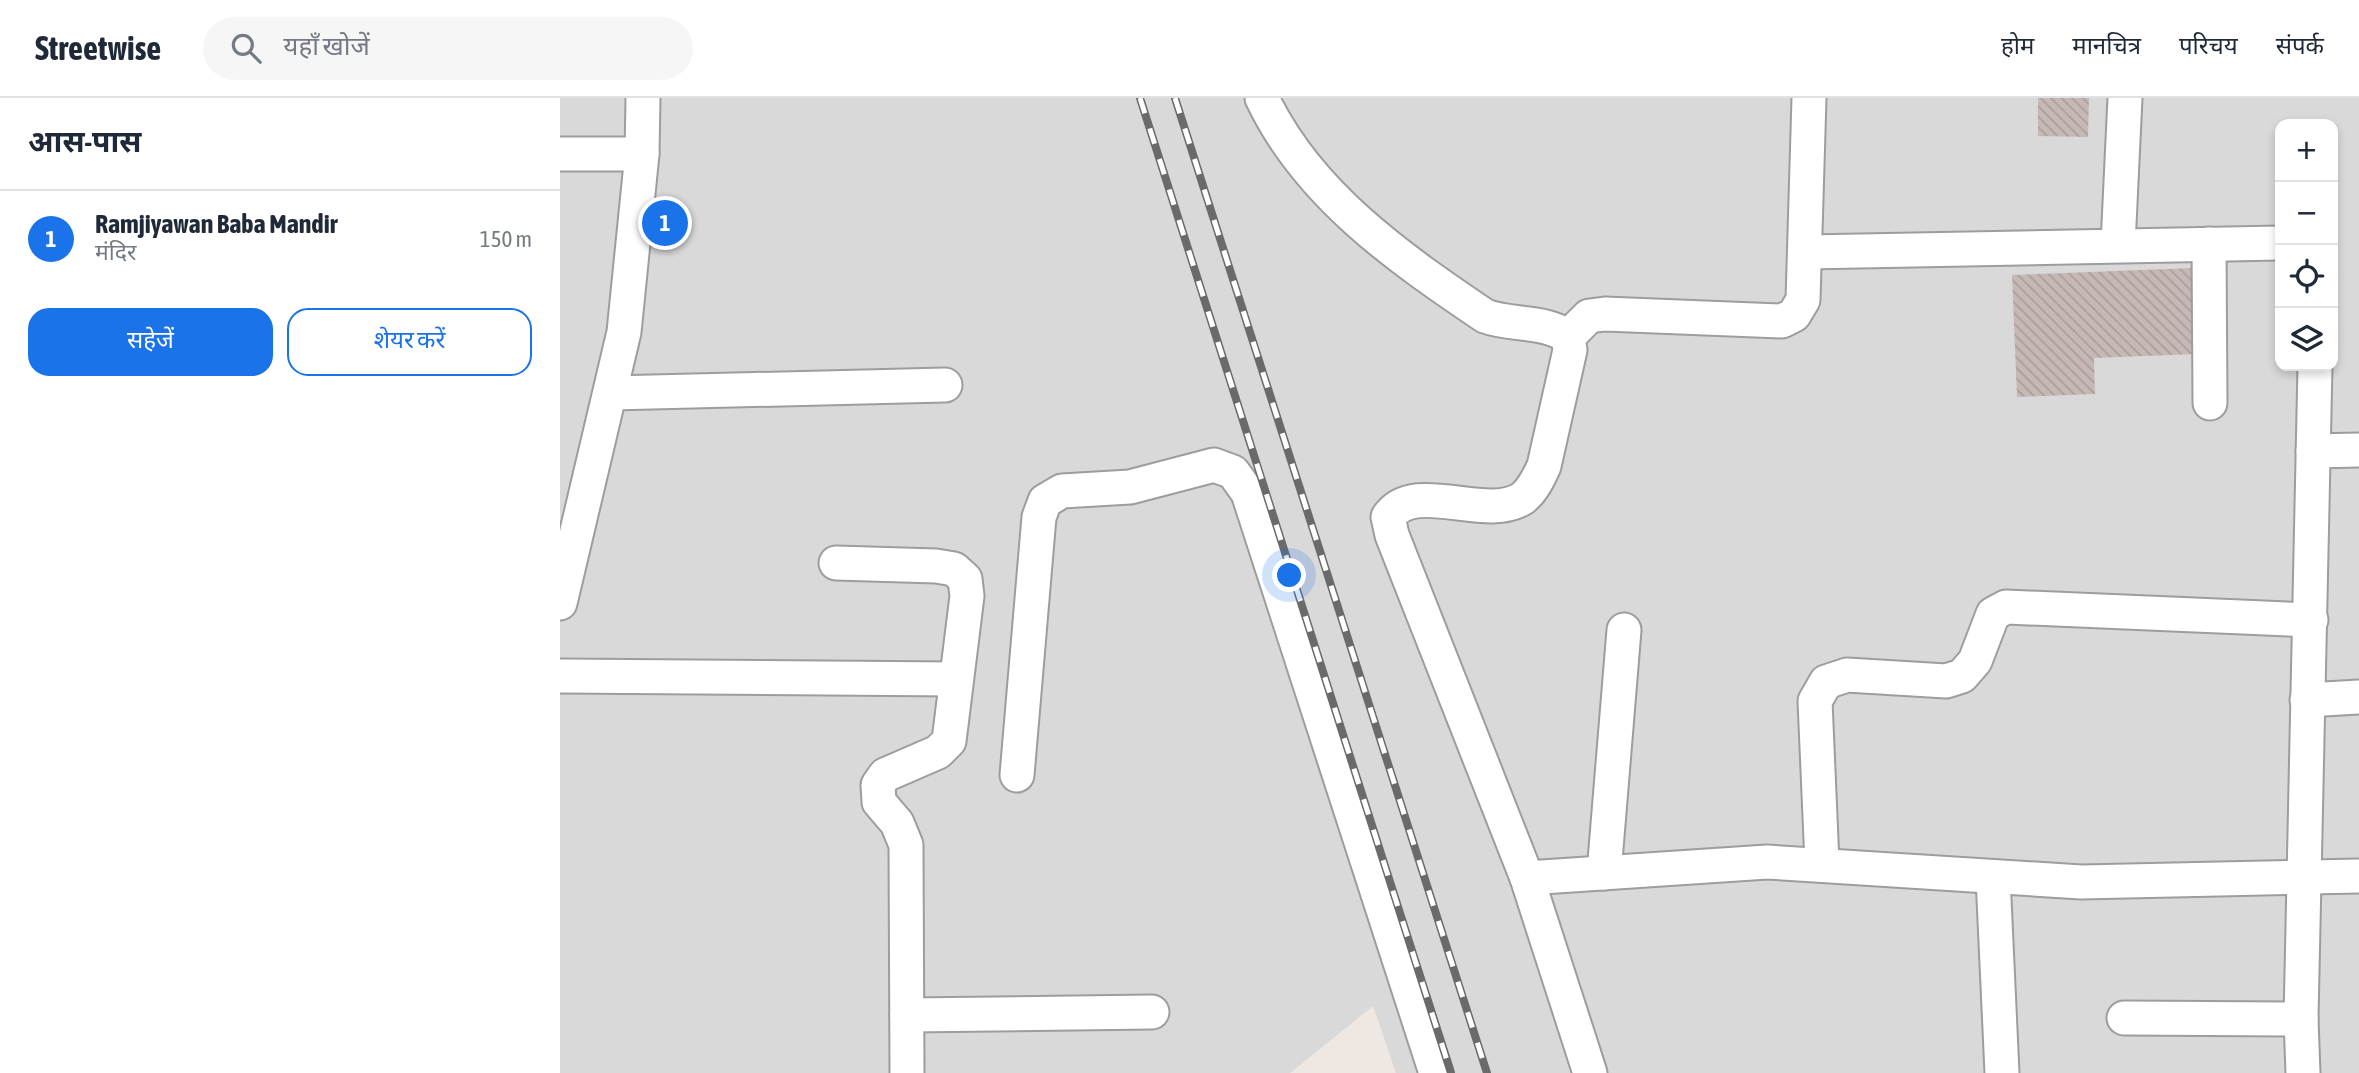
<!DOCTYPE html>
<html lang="hi">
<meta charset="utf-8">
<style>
body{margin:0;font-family:"Asap Condensed","Noto Sans Devanagari",sans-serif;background:#f6f6f7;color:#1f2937}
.controls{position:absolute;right:21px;top:21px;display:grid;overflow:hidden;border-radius:14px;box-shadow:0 4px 10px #0003}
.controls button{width:63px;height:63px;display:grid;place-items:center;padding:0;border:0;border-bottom:2px solid #e0e1e3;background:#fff;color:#1f2937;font:35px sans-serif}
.you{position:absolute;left:730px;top:478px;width:24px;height:24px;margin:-18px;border:5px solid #fff;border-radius:50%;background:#1a73e8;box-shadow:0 0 0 10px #1a73e833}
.badge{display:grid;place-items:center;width:46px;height:46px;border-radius:50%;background:#1a73e8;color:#fff;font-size:23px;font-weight:700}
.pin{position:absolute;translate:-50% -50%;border:4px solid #fff;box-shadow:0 2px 7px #0006}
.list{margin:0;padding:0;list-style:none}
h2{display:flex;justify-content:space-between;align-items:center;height:91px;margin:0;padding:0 28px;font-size:30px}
h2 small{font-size:23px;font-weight:400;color:#747a83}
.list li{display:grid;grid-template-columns:46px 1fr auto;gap:21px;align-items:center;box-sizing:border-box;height:98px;padding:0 28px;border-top:2px solid #e0e1e3}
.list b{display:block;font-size:26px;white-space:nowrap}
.list p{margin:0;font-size:23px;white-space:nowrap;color:#747a83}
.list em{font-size:23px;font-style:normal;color:#747a83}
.actions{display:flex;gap:14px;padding:21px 28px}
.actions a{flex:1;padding:16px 0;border:2px solid #1a73e8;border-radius:21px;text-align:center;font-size:24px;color:#1a73e8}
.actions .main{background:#1a73e8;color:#fff}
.icon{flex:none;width:38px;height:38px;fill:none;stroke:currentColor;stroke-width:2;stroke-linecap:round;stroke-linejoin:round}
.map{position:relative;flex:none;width:1799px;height:975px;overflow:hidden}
header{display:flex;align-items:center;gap:42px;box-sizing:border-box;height:98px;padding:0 35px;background:#fff;border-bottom:2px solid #e0e1e3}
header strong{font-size:33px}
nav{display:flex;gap:38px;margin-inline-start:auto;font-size:24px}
.search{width:490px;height:63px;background:#f6f6f7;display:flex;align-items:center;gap:18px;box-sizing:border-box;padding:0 24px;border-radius:38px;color:#747a83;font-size:26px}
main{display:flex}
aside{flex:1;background:#fff}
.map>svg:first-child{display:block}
.residential{fill:#dad9da;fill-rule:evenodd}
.building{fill:url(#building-back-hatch)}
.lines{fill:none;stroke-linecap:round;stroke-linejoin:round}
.minor-casing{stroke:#9d9d9d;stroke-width:37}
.minor{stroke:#fff;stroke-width:33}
.rail-casing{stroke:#6a6a6a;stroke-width:8}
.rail{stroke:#fff;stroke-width:5;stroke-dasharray:16;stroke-linecap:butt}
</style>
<header>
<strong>Streetwise</strong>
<div class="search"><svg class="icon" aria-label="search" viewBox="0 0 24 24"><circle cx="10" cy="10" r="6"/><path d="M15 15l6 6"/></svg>यहाँ खोजें</div>
<nav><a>होम</a><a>मानचित्र</a><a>परिचय</a><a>संपर्क</a></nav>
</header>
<main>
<aside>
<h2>आस-पास<small></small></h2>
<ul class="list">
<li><span class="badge">1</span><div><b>Ramjiyawan Baba Mandir</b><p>मंदिर</p></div><em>150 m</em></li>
</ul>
<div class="actions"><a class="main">सहेजें</a><a>शेयर करें</a></div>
</aside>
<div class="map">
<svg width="1799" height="975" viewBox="0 0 1799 975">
<defs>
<pattern id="building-back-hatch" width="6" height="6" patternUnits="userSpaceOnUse" patternTransform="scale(1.75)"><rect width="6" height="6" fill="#c6b8b5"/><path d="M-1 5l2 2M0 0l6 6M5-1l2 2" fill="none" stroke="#aa9e9b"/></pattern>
</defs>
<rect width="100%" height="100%" fill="#eee7e2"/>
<path class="residential" d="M0,0H1799V975H836L813,908L730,975H0ZM1720,26H1773V268H1720Z"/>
<g class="building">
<path d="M1478,0H1529L1528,39L1478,38Z"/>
<path d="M1633,170L1636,256L1534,260L1535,296L1457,299L1452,177Z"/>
</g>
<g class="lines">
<defs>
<g id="minor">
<path d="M702,0C748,97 839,160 925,218C951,228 986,222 1008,239L1010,252L984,368C979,379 973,392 963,400C926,425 855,380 828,419L832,437L967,780L1030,975"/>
<path d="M0,56H82"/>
<path d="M1649,146L1650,305"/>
<path d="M1558,147L1565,0"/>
<path d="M1246,154L1720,145"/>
<path d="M1008,239L1029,218L1045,216L1222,223L1234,217L1243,202L1249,0"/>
<path d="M51,295L385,287"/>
<path d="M1753,353L1799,352"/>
<path d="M276,465L376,468L394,471L405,481L407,498L389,643L378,654L325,677L318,687L319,704L337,725L346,747L347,975"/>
<path d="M0,505L64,234L82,56L83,0"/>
<path d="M0,578L396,581"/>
<path d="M1747,602L1799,599"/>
<path d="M457,677L479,419L485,403L502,393L570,389L654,367L673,374L688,395L876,975"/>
<path d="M1262,765L1255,603L1266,584L1287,577L1386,583L1402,578L1415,563L1433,516L1446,509L1751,522"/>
<path d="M1044,775L1064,532"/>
<path d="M1433,779L1442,975"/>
<path d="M967,780L1207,764L1521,784L1799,778"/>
<path d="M347,917L592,914"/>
<path d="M1564,920L1741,921"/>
<path d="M1743,975L1741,921L1755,268"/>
</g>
</defs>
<use href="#minor" class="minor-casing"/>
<use href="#minor" class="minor"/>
<defs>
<g id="rail">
<path d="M580,0L891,975"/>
<path d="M615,0L927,975"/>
</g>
</defs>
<use href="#rail" class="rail-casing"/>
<use href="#rail" class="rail"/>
</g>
</svg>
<div class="controls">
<button>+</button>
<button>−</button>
<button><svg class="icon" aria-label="locate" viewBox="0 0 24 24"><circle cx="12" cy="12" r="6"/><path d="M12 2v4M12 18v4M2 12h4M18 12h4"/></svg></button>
<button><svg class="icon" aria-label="layers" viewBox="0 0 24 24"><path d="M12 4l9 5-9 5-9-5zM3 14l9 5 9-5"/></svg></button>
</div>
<div class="you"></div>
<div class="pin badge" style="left:105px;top:125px">1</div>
</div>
</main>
